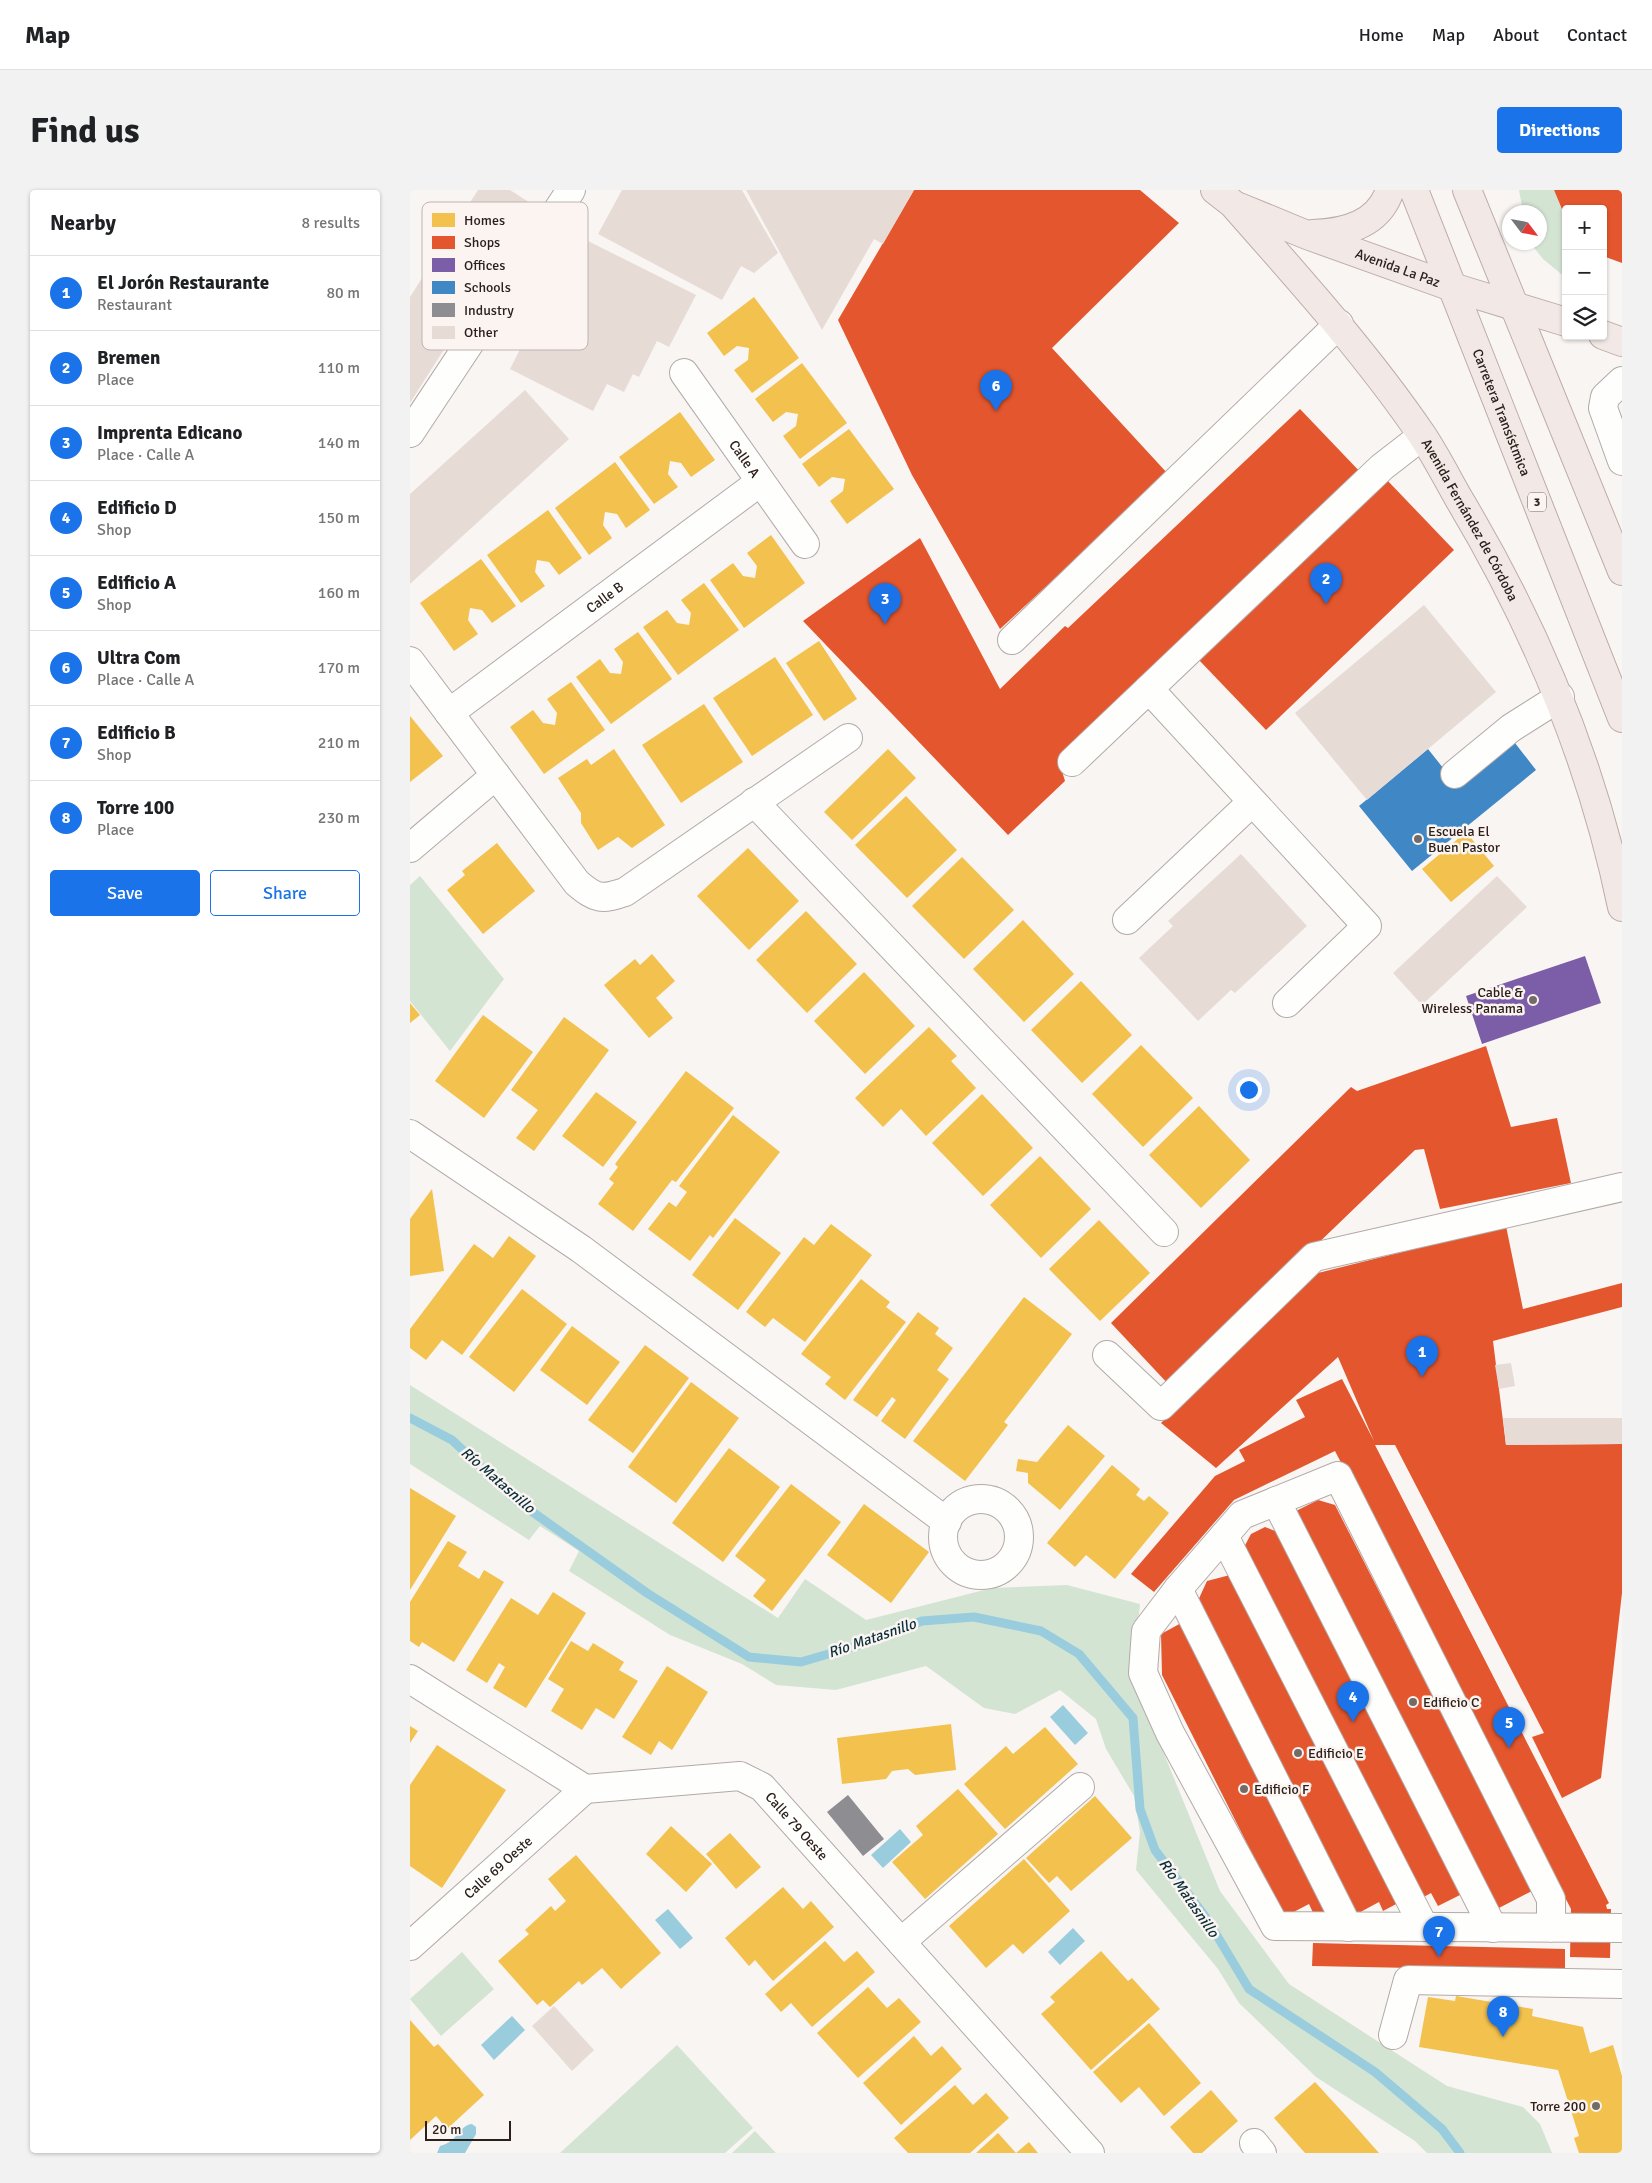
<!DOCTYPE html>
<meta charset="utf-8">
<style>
body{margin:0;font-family:Signika,sans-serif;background:#f2f2f2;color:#202124}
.controls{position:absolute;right:15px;top:15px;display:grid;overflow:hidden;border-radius:5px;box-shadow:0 1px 4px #0004}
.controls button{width:45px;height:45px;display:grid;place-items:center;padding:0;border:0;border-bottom:1px solid #e0e0e0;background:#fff;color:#202124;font:25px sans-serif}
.compass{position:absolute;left:1092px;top:15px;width:45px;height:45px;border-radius:50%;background:#fff;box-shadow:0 1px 4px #0004;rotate:122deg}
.scale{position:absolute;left:15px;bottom:12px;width:86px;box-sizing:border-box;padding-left:5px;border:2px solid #2c201b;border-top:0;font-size:14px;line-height:18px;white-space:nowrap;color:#2c201b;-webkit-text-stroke:4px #fbf4f1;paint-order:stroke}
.you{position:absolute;left:838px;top:899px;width:18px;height:18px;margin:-12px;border:4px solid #fff;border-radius:50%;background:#1a73e8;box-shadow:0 0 0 8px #1a73e833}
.badge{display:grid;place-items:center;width:32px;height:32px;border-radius:50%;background:#1a73e8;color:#fff;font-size:16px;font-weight:700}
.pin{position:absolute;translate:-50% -41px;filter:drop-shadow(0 1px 2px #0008)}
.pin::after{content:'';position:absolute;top:26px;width:18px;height:15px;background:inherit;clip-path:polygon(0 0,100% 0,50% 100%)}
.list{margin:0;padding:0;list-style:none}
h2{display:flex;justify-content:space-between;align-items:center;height:65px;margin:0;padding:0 20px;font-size:21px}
h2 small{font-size:16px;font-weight:400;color:#757577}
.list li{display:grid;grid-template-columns:32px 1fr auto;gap:15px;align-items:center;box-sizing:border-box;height:75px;padding:0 20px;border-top:1px solid #e0e0e0}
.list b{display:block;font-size:19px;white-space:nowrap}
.list p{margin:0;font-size:16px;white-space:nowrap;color:#757577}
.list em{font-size:16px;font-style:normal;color:#757577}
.actions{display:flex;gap:10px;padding:15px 20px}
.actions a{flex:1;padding:11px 0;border:1px solid #1a73e8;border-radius:5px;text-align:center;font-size:18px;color:#1a73e8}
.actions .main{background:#1a73e8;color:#fff}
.icon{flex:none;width:28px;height:28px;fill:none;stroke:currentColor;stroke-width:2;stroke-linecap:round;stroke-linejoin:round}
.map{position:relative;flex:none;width:1212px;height:1963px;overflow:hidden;border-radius:5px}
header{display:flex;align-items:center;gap:30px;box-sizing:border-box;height:70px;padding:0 25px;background:#fff;border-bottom:1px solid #e0e0e0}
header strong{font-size:24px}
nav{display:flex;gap:28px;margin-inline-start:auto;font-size:18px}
.intro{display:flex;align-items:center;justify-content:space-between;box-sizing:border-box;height:120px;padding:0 30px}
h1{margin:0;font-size:35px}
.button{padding:12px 22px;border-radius:5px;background:#1a73e8;color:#fff;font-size:18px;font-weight:700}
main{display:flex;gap:30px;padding:0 30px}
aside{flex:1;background:#fff;border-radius:5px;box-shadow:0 1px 4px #0004}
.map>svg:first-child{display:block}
.green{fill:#d4e4d3}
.water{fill:#99cdde}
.homes{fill:#f2c14e}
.shops{fill:#e4572e}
.offices{fill:#7b5ea7}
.schools{fill:#3f88c5}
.industry{fill:#8d8d92}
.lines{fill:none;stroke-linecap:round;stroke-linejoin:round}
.stream{stroke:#99cdde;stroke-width:9}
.building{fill:#e7dbd6}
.minor-casing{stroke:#b2aaa7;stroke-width:30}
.major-casing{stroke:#beaca6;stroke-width:30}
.minor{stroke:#fefefd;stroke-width:28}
.major{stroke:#f2e9e6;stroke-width:28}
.poi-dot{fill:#746b67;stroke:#fbf4f1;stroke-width:2}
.labels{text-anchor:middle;stroke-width:5;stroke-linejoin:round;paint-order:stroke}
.shield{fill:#fbf4f1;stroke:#6a605b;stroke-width:1}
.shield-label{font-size:12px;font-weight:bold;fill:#2c201b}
.street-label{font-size:14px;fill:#2c201b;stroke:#fbf4f1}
.poi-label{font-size:14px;fill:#2c201b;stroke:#fbf4f1;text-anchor:start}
.water-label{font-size:15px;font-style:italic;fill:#092f3a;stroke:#fbf4f1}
.key{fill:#fbf4f1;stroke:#bdb4b1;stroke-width:1}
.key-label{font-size:14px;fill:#2c201b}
</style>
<header>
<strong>Map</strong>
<nav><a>Home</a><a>Map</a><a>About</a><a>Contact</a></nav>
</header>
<div class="intro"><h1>Find us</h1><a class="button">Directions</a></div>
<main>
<aside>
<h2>Nearby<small>8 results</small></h2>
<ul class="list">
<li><span class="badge">1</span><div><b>El Jorón Restaurante</b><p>Restaurant</p></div><em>80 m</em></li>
<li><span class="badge">2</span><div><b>Bremen</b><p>Place</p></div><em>110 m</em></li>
<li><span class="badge">3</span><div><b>Imprenta Edicano</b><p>Place · Calle A</p></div><em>140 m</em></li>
<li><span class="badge">4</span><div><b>Edificio D</b><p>Shop</p></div><em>150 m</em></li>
<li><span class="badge">5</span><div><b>Edificio A</b><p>Shop</p></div><em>160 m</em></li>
<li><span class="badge">6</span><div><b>Ultra Com</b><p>Place · Calle A</p></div><em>170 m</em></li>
<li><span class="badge">7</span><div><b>Edificio B</b><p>Shop</p></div><em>210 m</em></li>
<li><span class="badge">8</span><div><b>Torre 100</b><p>Place</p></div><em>230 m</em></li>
</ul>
<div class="actions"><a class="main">Save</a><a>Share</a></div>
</aside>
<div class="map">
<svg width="1212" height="1963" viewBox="0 0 1212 1963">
<rect width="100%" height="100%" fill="#f9f5f3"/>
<g class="green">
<path d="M1109,0H1144L1156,30V88L1133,69L1121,54L1130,52V22H1113Z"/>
<path d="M10,686L94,789L40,861L0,811V695Z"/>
<path d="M0,1195L368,1428L395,1389L456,1430L582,1398L657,1395L730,1414L723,1480L741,1532L810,1701L879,1794L1037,1896L1113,1917L1130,1934L1142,1963H1017L1005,1951L906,1887L829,1813L808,1779L726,1680L730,1642L724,1606L696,1559L686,1529L650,1500L605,1524L574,1518L516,1476L426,1500L366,1495L332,1474L260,1445L159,1381L169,1361L130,1336L119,1350L0,1274Z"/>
<path d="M52,1762L84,1799L31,1846L0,1809Z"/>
<path d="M267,1855L343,1938L315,1963H150Z"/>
<path d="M345,1941L366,1963H322Z"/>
</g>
<g class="water">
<path d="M653,1515L678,1543L665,1555L640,1527Z"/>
<path d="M490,1639L501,1652L473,1678L461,1665Z"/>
<path d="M258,1719L283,1748L270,1759L245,1730Z"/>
<path d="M663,1738L675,1751L650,1775L638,1762Z"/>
<path d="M102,1826L115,1840L84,1870L71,1855Z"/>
<path d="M62,1934L66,1937V1944L55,1963H27L30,1956C49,1951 49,1935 62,1934Z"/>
</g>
<g class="homes">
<path d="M344,107L389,168L342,203L324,180L338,170L339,158L327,156L314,166L297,143Z"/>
<path d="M392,173L437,233L390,269L373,246L386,236L388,224L376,222L363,232L345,209Z"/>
<path d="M270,222L305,270L281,287L271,273L260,271L258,284L268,297L244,314L209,267Z"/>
<path d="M439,239L484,299L437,334L420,311L433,301L435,289L422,287L409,297L392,274Z"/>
<path d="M205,272L240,320L216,338L207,324L195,322L193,335L202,348L179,365L145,318Z"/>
<path d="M138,320L172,368L149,385L139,372L127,370L125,382L135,396L111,413L77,365Z"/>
<path d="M361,345L395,393L334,438L300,390L323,373L333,386L345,388L347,376L337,363Z"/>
<path d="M71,369L106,416L82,433L72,420L60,418L58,430L68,444L44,461L10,413Z"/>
<path d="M294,393L329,440L268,485L233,437L257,420L267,433L279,435L281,423L271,410Z"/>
<path d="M228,442L262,489L201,534L166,487L190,469L200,483L211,484L213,472L204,459Z"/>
<path d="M409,451L447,509L414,531L376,473Z"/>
<path d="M365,467L403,525L342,566L303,508Z"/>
<path d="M161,492L195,540L134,584L100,537L123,520L133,533L145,535L147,523L137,509Z"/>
<path d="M294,514L333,572L271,613L232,555Z"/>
<path d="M0,526L33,566L0,592Z"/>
<path d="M204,559L255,635L222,658L208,647L188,660L171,633V623L148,588L177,569L181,575Z"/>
<path d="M478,559L506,588L442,650L414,622Z"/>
<path d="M496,606L547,660L497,708L445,655Z"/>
<path d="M1056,642L1084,676L1041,712L1012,679Z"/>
<path d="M87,653L125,701L73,744L37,700L55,685L52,681Z"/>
<path d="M338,658L389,711L339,760L287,706Z"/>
<path d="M552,667L604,720L554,769L502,716Z"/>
<path d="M396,721L447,774L397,823L346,770Z"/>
<path d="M613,730L664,784L614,832L563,779Z"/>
<path d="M242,764L265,791L246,808L263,828L239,848L194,795L225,769L230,775Z"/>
<path d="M454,782L505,836L455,884L404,831Z"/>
<path d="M671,791L722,845L672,893L621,840Z"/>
<path d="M0,813L10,825L0,833Z"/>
<path d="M73,825L123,862L74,928L25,891Z"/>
<path d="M154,827L199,860L124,961L106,948L128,920L101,900Z"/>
<path d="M519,837L547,866L541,871L566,898L516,946L491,919L473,937L445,908Z"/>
<path d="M731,855L783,908L733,957L682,904Z"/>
<path d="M276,881L324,918L266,992L262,990L223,1041L188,1014L204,993L199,989L208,977L205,974Z"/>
<path d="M186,902L227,932L193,977L152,946Z"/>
<path d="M572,904L623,958L573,1006L522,953Z"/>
<path d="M789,916L840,970L791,1018L739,965Z"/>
<path d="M323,925L370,962L303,1048L300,1045L280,1071L238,1039L259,1012L266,1017L277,1002L269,996Z"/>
<path d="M630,966L681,1019L631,1068L580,1015Z"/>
<path d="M22,999L34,1081L0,1086V1029Z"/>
<path d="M325,1028L371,1063L328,1120L282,1085Z"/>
<path d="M689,1030L740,1083L690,1131L639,1079Z"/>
<path d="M421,1034L462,1065L395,1152L363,1128L355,1137L336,1122L394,1047L404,1055Z"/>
<path d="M99,1046L126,1066L52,1165L32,1150L16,1170L0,1158V1139L64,1054L83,1068Z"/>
<path d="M451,1089L480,1112L476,1117L496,1132L435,1210L415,1194L421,1187L391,1164Z"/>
<path d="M112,1099L157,1134L104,1202L59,1167Z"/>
<path d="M614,1107L662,1144L594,1232L598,1235L555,1291L503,1251Z"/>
<path d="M508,1122L529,1138L525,1144L543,1158L527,1180L539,1189L495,1249L471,1231L486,1210L482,1207L467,1227L443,1210Z"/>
<path d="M162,1136L210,1172L177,1215L130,1180Z"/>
<path d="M235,1155L279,1188L223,1263L178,1230Z"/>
<path d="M281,1192L329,1228L266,1313L218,1277Z"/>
<path d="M658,1235L695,1266L650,1320L618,1293V1283L606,1281L608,1269L627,1272Z"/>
<path d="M319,1258L370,1297L313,1372L262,1333Z"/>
<path d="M702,1275L730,1299L726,1305L734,1311L739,1306L759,1323L705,1389L676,1365L665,1377L637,1353Z"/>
<path d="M381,1294L431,1332L362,1421L343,1406L356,1390L325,1366Z"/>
<path d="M0,1298L46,1326L0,1400Z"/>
<path d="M454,1314L519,1362L481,1413L417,1365Z"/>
<path d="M38,1351L57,1362L48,1376L69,1389L74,1380L94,1392L44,1472L12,1452L9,1457L0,1451V1412Z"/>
<path d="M143,1402L176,1423L116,1518L83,1498L95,1477L89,1473L77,1493L56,1480L101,1408L128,1425Z"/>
<path d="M161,1451L178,1461L183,1453L214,1472L209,1480L228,1491L204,1529L186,1518L172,1540L141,1521L154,1499L138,1489Z"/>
<path d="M257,1476L298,1502L262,1560L249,1551L241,1565L212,1547Z"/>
<path d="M541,1534L546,1580L505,1585L498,1579L482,1581L476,1589L432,1594L427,1548Z"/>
<path d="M0,1536L8,1541L0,1553Z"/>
<path d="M635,1537L668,1574L595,1639L554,1594L596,1556L603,1564Z"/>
<path d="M27,1555L96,1600L32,1698L0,1676V1595Z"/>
<path d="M548,1599L588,1644L515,1709L482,1672L513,1645L506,1636Z"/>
<path d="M685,1606L722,1648L661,1701L647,1686L639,1693L616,1668Z"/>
<path d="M261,1636L302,1674L276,1702L236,1664Z"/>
<path d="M320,1643L351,1677L326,1699L296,1664Z"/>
<path d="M166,1665L251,1763L211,1799L192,1778L172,1795L169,1791L140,1817L133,1810L127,1815L88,1771L119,1744L115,1740L141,1716L145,1721L156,1711L138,1689Z"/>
<path d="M614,1669L660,1721L613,1764L603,1754L576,1778L539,1736Z"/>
<path d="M373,1697L393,1719L401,1711L424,1737L363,1791L345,1770L339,1776L315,1748Z"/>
<path d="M415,1751L434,1772L447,1761L465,1782L402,1837L381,1813L371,1822L355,1804Z"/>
<path d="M691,1761L718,1791L722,1788L750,1819L681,1880L631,1824L645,1812L640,1807Z"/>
<path d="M458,1797L477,1818L489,1808L511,1832L448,1888L407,1843Z"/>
<path d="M1046,1806L1123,1819L1122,1826L1173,1837L1180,1863L1203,1855L1212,1886V1963H1169L1164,1948L1169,1946L1148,1880L1009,1857L1018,1807L1045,1811Z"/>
<path d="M0,1830L24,1857L28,1854L74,1905L37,1939L26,1926L0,1950Z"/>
<path d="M739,1833L791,1893L754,1926L729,1897L711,1913L683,1882Z"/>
<path d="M504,1846L521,1866L532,1856L552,1879L491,1935L453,1893Z"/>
<path d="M905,1892L938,1928L969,1963H895L864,1928Z"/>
<path d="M545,1895L563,1915L576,1903L599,1928L560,1963H498L484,1948Z"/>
<path d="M801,1900L828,1931L792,1963H783L760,1937Z"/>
<path d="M588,1943L606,1963H566Z"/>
<path d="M619,1952L628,1963H606Z"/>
</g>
<g class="shops">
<path d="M504,0H730L769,33L642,158L758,284L590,439L502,285L428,130Z"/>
<path d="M1144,0H1212V73L1193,66V19H1156V29Z"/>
<path d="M890,219L954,286L648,568L655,591L598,645L393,431L510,348L590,499L655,436L658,438Z"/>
<path d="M976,289L1044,360L856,540L788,469Z"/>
<path d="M1076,856L1101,937L1147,928L1161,993L1030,1019L1014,959L1005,960L760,1196L701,1133L941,897L947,901Z"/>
<path d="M1096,1036L1113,1119L1212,1093V1117L1083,1151L1096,1255L1212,1254V1403L1191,1588L1152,1608L1122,1547L1134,1543L985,1255H965L1199,1713L1196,1715L1197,1719H1201L1200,1768L1160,1767L1161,1719L925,1261L824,1310L744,1402L721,1384L805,1286L835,1271L829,1260L895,1227L886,1210L932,1189L964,1251L928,1167L806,1278L751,1233L904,1084Z"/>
<path d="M908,1310L925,1315L1122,1701L1087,1719L884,1322Z"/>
<path d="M855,1337L870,1343L1054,1703L1028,1716L1021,1703L1010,1709L832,1361L841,1344Z"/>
<path d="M820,1385L990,1712L973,1721L969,1712L945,1725L786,1415L797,1391Z"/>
<path d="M773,1432L919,1720L905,1727L899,1714L874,1727L752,1485L751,1444Z"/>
<path d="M903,1753L1155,1759V1781L902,1776Z"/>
</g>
<path class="offices" d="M1175,766L1191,813L1072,854L1056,806Z"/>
<path class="schools" d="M1105,553L1126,580L1002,681L949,616L1018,559L1049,598Z"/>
<path class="industry" d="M438,1605L474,1649L453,1666L417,1622Z"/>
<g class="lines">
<path class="stream" d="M0,1228L42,1250L107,1311L237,1403L339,1467L391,1472L456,1453L512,1431L564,1427L631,1441L669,1464L723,1528L730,1619L745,1660L797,1729L839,1799L965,1882L1032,1939L1050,1963"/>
</g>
<g class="building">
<path d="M68,0H100L125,16L0,213V107Z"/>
<path d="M212,0H332L368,63L344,83L331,76L312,110L188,44Z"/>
<path d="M336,0H504L473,54L464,49L412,140Z"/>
<path d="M168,46L286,105L259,157L247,151L229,187L223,184L214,202L197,194L183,221L100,179Z"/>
<path d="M115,200L159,249L0,394V304Z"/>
<path d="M1014,415L1086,502L957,610L885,523Z"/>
<path d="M831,664L897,736L825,803L821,800L788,831L729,768L763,736L758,731Z"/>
<path d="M1087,686L1117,717L1012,815L983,783Z"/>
<path d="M1101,1173L1105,1196L1089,1199L1085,1175Z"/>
<path d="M1093,1228H1212V1254L1096,1255Z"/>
<path d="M144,1816L184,1860L162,1881L122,1836Z"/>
</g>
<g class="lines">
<defs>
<g id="minor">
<path id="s1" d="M274,183L395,354"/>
<path d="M1212,191L1195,207L1193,218L1212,271"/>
<path d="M0,243L161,0"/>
<path d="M602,450L929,134"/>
<path d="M0,471L167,693C186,709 191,710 215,702L438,548"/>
<path d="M739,499L957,736L877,813"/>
<path id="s2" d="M39,523L350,292"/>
<path d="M662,572L972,277L1012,246"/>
<path d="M1045,584L1101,538L1150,507"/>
<path d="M344,612L754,1042"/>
<path d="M0,658L86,585"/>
<path d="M717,730L842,612"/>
<path d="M0,944L171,1059L537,1332"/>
<path d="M697,1165L751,1216L904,1067L1212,997"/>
<circle cx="571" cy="1347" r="38"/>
<path d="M866,1311L1083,1738"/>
<path d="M814,1346L1014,1737"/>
<path d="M768,1399L938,1737"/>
<path id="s3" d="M0,1489L175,1599L330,1586L352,1597L680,1963"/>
<path d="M1141,1738V1709L928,1286L832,1325L768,1399L736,1441L733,1483L760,1543L865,1736L1212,1738"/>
<path d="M491,1752L670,1597"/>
<path id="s4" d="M0,1756L175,1599"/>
<path d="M983,1845L998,1790L1212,1794"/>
<path d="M844,1953L852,1963"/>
</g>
<g id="major">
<path id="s5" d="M805,0L823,14C889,89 956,163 1012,245C1026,266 1037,288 1049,309C1125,436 1182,571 1212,717"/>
<path id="s6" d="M1004,0L1212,528"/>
<path d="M1057,0L1212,381"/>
<path id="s7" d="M829,17L897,45L1042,97L1156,132"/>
<path d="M903,44C936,43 969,34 980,0"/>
<path d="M1193,145L1212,152"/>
</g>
</defs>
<use href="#minor" class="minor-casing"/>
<use href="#major" class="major-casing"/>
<use href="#minor" class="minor"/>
<use href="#major" class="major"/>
</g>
<g class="poi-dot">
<circle cx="1008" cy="649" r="5"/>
<circle cx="1123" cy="810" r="5"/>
<circle cx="1003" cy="1512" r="5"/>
<circle cx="888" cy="1563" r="5"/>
<circle cx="834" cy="1599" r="5"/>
<circle cx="1186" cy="1916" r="5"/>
</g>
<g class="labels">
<rect class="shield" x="1118" y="302.5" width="18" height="19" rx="4"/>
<g class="shield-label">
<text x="1127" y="316">3</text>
</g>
<g class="street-label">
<text dy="5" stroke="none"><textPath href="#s7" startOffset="170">Avenida La Paz</textPath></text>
<text dy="5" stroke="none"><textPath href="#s6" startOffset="239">Carretera Transístmica</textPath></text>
<text dy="5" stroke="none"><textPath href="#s1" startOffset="105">Calle A</textPath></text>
<text dy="5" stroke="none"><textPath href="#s5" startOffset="419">Avenida Fernández de Córdoba</textPath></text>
<text dy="5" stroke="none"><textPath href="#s2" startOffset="194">Calle B</textPath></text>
<text dy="5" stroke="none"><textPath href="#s3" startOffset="439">Calle 79 Oeste</textPath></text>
<text dy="5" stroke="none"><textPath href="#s4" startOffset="118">Calle 69 Oeste</textPath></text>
</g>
<g class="poi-label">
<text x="1018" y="646">Escuela El<tspan x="1018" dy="16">Buen Pastor</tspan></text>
<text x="1113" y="807" text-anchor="end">Cable &amp;<tspan x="1113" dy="16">Wireless Panama</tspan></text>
<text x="1013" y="1517">Edificio C</text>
<text x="898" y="1568">Edificio E</text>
<text x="844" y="1604">Edificio F</text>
<text x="1176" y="1921" text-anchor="end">Torre 200</text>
</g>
<g class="water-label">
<text transform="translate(88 1290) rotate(41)" y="5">Río Matasnillo</text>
<text transform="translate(462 1448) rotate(-19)" y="5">Río Matasnillo</text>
<text transform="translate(779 1708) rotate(55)" y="5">Río Matasnillo</text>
</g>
</g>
<rect x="12" y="12" width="166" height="148" rx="8" class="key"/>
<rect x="22" y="23" width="23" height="14" fill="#f2c14e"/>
<rect x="22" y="46" width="23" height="13" fill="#e4572e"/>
<rect x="22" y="68" width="23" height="14" fill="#7b5ea7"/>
<rect x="22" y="91" width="23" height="13" fill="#3f88c5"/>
<rect x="22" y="113" width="23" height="14" fill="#8d8d92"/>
<rect x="22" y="136" width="23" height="13" fill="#e7dbd6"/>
<g class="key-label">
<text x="54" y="35">Homes</text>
<text x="54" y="57">Shops</text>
<text x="54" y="80">Offices</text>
<text x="54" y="102">Schools</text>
<text x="54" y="125">Industry</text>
<text x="54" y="147">Other</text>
</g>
</svg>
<div class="controls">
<button>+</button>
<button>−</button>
<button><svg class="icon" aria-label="layers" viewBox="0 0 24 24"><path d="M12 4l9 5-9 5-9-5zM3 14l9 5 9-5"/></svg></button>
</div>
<svg class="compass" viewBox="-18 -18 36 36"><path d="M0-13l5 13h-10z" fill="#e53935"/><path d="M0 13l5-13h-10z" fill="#757577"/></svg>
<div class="scale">20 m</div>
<div class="you"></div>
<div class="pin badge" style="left:1012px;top:1187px">1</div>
<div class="pin badge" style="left:916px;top:414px">2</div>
<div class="pin badge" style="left:475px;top:434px">3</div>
<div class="pin badge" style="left:943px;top:1532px">4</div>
<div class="pin badge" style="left:1099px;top:1558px">5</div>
<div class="pin badge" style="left:586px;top:221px">6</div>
<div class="pin badge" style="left:1029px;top:1767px">7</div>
<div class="pin badge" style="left:1093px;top:1847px">8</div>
</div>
</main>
